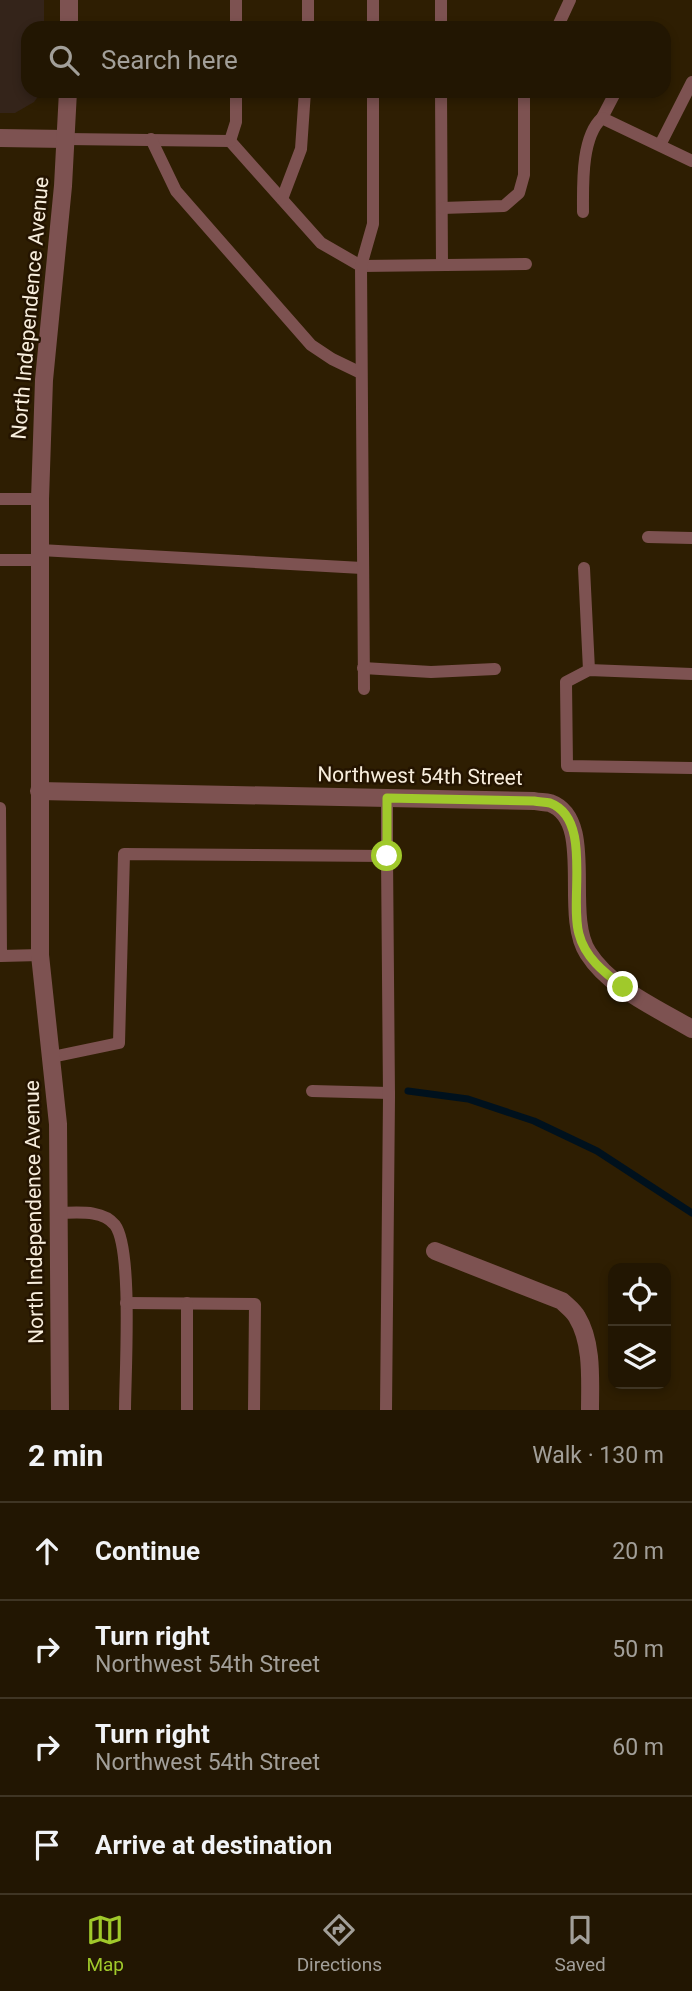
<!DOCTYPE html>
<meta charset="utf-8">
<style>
body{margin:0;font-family:Roboto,sans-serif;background:#2a1f0c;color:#f1f3f6}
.controls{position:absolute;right:21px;bottom:21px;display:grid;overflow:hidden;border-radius:14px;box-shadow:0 4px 10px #0003}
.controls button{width:63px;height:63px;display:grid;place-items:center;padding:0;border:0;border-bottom:2px solid #3f3524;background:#221602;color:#f1f3f6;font:35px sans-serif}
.stop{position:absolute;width:21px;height:21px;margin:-16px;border:5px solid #a0c92b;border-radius:50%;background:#fff}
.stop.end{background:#a0c92b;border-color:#fff;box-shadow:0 2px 7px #0008}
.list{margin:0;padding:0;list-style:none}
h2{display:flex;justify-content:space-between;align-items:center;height:91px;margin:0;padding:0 28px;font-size:30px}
h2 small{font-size:23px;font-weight:400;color:#a29f99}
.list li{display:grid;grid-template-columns:46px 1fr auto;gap:21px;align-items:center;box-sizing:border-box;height:98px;padding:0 28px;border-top:2px solid #3f3524}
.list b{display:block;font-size:26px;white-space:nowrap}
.list p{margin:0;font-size:23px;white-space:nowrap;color:#a29f99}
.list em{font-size:23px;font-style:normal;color:#a29f99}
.icon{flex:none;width:38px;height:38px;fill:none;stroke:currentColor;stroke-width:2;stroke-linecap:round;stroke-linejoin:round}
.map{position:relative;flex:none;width:692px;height:1410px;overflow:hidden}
.search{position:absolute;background:#221602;box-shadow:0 4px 10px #0003;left:21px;right:21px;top:21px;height:77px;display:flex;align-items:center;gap:18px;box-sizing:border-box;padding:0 24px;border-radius:21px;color:#a29f99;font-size:26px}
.sheet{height:483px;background:#221602}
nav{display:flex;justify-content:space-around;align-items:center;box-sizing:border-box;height:98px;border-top:2px solid #3f3524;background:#221602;font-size:19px;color:#a29f99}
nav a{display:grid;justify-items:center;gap:4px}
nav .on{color:#a0c92b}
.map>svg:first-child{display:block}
.medical{fill:#34241a}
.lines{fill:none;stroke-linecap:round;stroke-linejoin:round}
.stream{stroke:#00111d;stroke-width:7}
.service{stroke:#7d5251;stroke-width:12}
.minor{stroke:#7d5251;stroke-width:18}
.tertiary{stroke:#7d5251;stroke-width:18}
.route{stroke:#a0c92b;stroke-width:9}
.labels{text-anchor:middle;stroke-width:5;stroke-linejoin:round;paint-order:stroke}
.street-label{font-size:21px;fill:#f8eedd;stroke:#241400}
</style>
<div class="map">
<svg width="692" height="1410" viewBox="0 0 692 1410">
<rect width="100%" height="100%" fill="#2e1e02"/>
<path class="medical" d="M0,0H44V28H28V91H42L34,102L15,113H0Z"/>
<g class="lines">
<path class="stream" d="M408,1091L468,1099L534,1121L597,1151L692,1213"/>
<g class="service">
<path d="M236,0V28"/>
<path d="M308,0V28"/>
<path d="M373,0V28"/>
<path d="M441,0V28"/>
<path d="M557,28L570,0"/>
<path d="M441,91L442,265"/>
<path d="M602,118L616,91"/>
<path d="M66,139L230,141L321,243L361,266L526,264"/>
<path d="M151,139L176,191L311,345L332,359L361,373"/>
<path d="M230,141L236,122V91"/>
<path d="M660,145L692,82"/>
<path d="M282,199L301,149L305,91"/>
<path d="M442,208L504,206L519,193L524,175V91"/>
<path d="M583,212C583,185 581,137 602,118L692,161"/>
<path d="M0,499H40"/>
<path d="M648,537L692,538"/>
<path d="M40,550L362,568"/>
<path d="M0,560H40"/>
<path d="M584,568L589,670"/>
<path d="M363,668L431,672L495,669"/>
<path d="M692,674L589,670L566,682L567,766L692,768"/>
<path d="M364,689L361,266L373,224V91"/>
<path d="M0,808L1,956L40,955"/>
<path d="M52,1057L119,1043L124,854L387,856V798"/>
<path d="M312,1091L389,1093"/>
<path d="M58,1213C76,1213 102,1209 115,1225C133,1249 125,1375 125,1410"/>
<path d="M126,1303L255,1304L254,1410"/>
<path d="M187,1410V1303"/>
<path d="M386,1410L389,1097L387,856"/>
</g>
<g class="minor">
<path d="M39,791L534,801C539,802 545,802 550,803C597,820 562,913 588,953C610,988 657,1008 692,1029"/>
<path d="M435,1251L562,1301C567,1306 574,1311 577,1317C593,1343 590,1381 590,1410"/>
</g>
<g class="tertiary">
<path d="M69,28V0"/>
<path d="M0,138L66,139"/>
<path d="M60,1410L58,1124L40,955V499L44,380L63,186L68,91"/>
</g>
</g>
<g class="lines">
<path class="route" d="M387,856V798L534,801C539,802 545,802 550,803C593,819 569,899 579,934C585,958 605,973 623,987"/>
</g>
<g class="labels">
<g class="street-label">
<text transform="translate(30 308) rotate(-85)" y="7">North Independence Avenue</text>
<text transform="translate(420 776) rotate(1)" y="7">Northwest 54th Street</text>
<text transform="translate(34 1212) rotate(-91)" y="7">North Independence Avenue</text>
</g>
</g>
</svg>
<div class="controls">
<button><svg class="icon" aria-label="locate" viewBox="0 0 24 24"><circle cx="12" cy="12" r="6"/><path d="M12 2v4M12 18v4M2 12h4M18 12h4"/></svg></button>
<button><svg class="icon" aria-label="layers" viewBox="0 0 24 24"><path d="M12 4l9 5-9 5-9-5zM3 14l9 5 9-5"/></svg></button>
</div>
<div class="stop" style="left:387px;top:856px"></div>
<div class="stop end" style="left:623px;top:987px"></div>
<div class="search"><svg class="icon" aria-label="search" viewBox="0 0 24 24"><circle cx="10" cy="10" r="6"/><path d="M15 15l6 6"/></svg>Search here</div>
</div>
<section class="sheet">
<h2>2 min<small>Walk · 130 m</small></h2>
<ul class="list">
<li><svg class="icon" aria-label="ahead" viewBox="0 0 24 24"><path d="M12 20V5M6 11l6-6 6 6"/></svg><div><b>Continue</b></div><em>20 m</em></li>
<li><svg class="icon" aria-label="right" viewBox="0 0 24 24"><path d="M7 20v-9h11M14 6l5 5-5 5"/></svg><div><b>Turn right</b><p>Northwest 54th Street</p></div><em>50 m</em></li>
<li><svg class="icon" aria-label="right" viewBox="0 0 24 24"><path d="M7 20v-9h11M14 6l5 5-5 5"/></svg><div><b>Turn right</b><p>Northwest 54th Street</p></div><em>60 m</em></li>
<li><svg class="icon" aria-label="arrive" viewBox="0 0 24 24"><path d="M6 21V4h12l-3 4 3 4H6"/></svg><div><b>Arrive at destination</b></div></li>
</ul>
</section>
<nav>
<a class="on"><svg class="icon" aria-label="map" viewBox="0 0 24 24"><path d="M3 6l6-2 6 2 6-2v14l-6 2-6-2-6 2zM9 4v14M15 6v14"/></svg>Map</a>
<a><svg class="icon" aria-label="directions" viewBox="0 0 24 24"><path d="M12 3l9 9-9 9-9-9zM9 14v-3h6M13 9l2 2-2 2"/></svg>Directions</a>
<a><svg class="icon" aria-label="saved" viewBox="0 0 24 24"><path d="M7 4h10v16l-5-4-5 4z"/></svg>Saved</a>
</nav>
